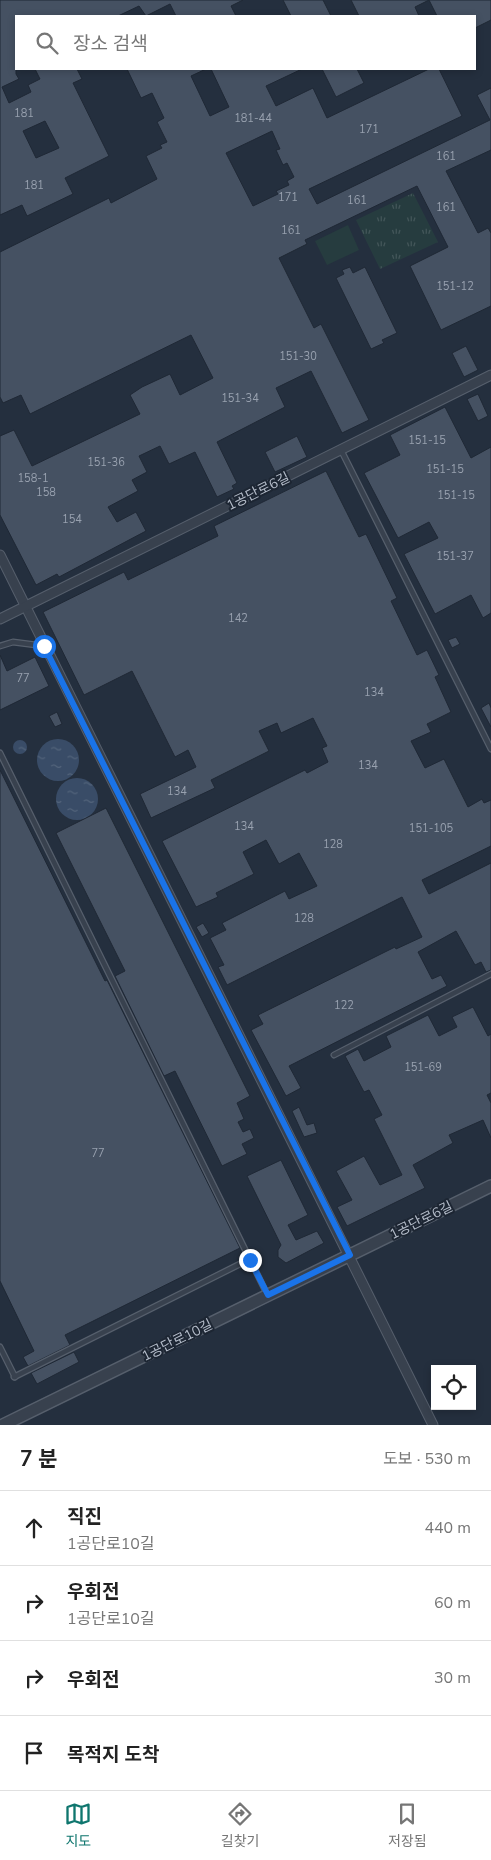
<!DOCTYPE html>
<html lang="ko">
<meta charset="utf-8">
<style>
body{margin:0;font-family:"Nunito Sans","Noto Sans KR",sans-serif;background:#f2f2f2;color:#222}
.controls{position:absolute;right:15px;bottom:15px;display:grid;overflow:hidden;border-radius:0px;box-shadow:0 2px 8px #0003}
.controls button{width:45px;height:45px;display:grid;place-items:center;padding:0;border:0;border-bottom:1px solid #e0e0e0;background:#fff;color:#222;font:25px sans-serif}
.stop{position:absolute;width:15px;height:15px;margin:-11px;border:4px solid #1a73e8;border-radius:50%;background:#fff}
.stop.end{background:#1a73e8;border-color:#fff;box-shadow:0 1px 5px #0008}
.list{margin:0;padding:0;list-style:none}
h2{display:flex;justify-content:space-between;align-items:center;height:65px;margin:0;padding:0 20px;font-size:21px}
h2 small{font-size:16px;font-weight:400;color:#767676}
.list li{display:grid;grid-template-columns:32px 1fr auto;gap:15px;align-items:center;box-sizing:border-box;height:75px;padding:0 20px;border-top:1px solid #e0e0e0}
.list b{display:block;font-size:19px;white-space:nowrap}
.list p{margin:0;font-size:16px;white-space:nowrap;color:#767676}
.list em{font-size:16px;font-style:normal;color:#767676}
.icon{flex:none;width:28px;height:28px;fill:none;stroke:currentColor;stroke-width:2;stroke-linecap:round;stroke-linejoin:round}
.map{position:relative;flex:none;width:491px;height:1425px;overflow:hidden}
.search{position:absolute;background:#fff;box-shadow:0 2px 8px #0003;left:15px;right:15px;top:15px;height:55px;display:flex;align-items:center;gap:12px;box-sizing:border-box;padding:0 18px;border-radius:0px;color:#767676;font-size:19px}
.sheet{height:365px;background:#fff}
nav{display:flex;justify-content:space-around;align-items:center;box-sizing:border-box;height:70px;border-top:1px solid #e0e0e0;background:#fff;font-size:14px;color:#767676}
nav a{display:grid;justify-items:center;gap:2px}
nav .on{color:#0f766e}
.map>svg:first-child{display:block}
.grass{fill:url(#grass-tufts)}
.garden{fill:#263c3f}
.water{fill:url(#water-ripples)}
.building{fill:#455162;stroke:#1f2835;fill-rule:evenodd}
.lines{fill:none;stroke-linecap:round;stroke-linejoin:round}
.service-casing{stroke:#565f6c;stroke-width:7}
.minor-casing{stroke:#565f6c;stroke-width:11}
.tertiary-casing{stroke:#565f6c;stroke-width:14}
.service{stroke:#38414e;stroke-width:4.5}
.minor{stroke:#38414e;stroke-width:9}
.tertiary{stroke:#38414e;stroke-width:11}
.route{stroke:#1a73e8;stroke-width:6}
.labels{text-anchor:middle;stroke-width:4;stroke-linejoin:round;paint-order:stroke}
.number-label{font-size:11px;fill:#98a1af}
.street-label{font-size:14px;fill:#b4bcc9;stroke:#1d2633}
</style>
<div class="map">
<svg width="491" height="1425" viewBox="0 0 491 1425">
<defs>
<pattern id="grass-tufts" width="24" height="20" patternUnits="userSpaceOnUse" patternTransform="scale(1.25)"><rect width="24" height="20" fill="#263c3f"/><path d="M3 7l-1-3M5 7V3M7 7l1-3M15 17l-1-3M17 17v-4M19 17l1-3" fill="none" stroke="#435659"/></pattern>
<pattern id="water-ripples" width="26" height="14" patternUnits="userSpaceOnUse" patternTransform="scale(1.25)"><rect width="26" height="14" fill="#394c67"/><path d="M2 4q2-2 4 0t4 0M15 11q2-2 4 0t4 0" fill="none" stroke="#53647b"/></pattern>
</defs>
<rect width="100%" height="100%" fill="#242f3e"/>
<path class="grass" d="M413,193L438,242L380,269L356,220Z"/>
<path class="garden" d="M348,225L359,250L327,265L315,241Z"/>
<g class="water">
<circle cx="58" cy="760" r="21"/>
<circle cx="20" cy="747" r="7"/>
<circle cx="77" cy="799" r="21"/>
</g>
<g class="building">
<path d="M0,0H243L231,6L236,16H176L170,4L146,16L139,6L118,16H16V74L19,79L2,87L9,103L31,92L28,85L40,79L35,69H77L82,79L73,83L109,156L65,178L73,194L27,216L22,205L0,215ZM45,121L59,148L36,158L23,131Z"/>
<path d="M283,0H323L331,16H291Z"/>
<path d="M351,0H491V20L475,28V16H437L429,0L415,7L419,16H359Z"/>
<path d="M127,69H206L191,76L210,116L229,107L211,69H302L266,86L276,106L313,88L327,118L429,69H439L462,116L309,189L317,204L490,120L477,95L491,88V150L446,171L478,233L488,228L491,233V306L441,330L410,266L448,247L417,186L305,240L307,244L279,258L314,328L321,324L369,420L342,433L311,371L276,388L285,407L217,442L237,483L232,486L234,489L217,497L195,452L169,464L160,446L139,456L147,472L132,480L138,491L108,507L117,522L136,512L146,531L59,577L57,574L36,585L0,515V436L14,430L32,466L140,414L130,395L142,387L170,374L180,395L213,378L191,335L30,414L21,395L3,403L0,397V252L109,198L111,203L157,179L146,156L162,148L160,145L167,142L157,122L164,118L152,93L141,98ZM272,131L280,149L276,150L283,165L287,163L294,177L287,181L289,185L276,191L278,194L253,206L226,153Z"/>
<path d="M322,69H357L364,83L336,97Z"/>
<path d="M350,267L353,273L365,267L397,333L382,340L384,343L371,349L336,278L344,274L342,270Z"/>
<path d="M466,346L478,370L464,377L452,353Z"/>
<path d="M478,394L488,416L478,421L467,399Z"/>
<path d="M445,407L471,458L491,447V613L483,618L471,595L435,614L404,554L438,538L429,522L398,538L364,473L400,455L390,435Z"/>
<path d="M297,436L307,457L275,472L265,452Z"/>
<path d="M326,471L359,537L366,534L397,598L391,601L417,655L427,650L439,675L435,677L451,712L427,724L431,732L411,741L425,768L444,759L468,807L482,799L484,803L491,800V846L422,880L429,894L491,863V970L486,972L481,962L475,965L456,931L418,952L432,979L441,975L447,986L289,1066L301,1088L286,1096L251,1030L263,1024L258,1015L395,947L396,949L422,937L402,897L227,985L218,967L224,965L210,938L226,930L222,923L285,891L289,899L317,886L299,853L279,864L266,840L243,852L254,874L216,893L218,897L196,907L162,841L305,770L307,773L328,762L322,748L327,746L313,718L281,733L277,723L259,731L269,751L211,780L215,788L151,818L140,794L196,767L188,750L175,757L132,671L84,695L43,612L124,572L128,580L218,536L214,526Z"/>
<path d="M456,637L460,644L452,648L448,640Z"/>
<path d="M0,655L7,671L35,657L49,686L0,710Z"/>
<path d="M489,703L491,708V727L481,708Z"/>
<path d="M57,712L62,724L55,727L49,716Z"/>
<path d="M0,770L105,981L107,980L240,1248L65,1335L70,1345L28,1366L23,1357L34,1351L0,1281Z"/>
<path d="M106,808L250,1096L237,1103L244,1119L238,1122L243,1132L250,1129L254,1138L242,1144L247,1154L222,1166L175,1071L164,1076L115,976L125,971L56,833Z"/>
<path d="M203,923L209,933L202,937L196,927Z"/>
<path d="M473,1007L488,1036L491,1034V1093L487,1095L491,1103V1138L483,1120L449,1135L453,1143L413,1165L425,1188L347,1226L337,1207L352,1200L336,1171L364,1156L380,1185L402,1175L374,1119L382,1115L369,1090L364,1092L345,1056L358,1049L364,1061L391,1047L386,1036L428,1015L439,1036L457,1027L452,1017Z"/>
<path d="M299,1107L307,1125L314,1123L317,1133L304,1137L292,1111Z"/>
<path d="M281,1160L308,1215L288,1225L296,1240L317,1231L324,1243L286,1263L278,1257V1250L281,1245L247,1176Z"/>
<path d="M74,1352L79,1362L37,1384L31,1373Z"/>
</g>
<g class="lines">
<defs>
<g id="service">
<path d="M341,450L491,749"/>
<path d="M0,646L13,642L44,646"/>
<path d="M0,753L267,1294"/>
<path d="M334,1055L491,974"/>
<path d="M0,1347L15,1377"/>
<path d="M14,1377L250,1259"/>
</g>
<g id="minor">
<path d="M0,555L433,1425"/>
<path d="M0,619L491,375"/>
</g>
<path id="tertiary" d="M3,1425L491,1186"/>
</defs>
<use href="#service" class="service-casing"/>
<use href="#minor" class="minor-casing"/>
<use href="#tertiary" class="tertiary-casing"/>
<use href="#service" class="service"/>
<use href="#minor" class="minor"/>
<use href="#tertiary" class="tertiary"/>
</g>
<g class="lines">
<path class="route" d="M44,646L350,1255L268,1295L250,1260"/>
</g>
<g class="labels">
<g class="number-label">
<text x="24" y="117">181</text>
<text x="253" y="122">181-44</text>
<text x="369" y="133">171</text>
<text x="446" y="160">161</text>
<text x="34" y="189">181</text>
<text x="288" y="201">171</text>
<text x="357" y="204">161</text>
<text x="446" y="211">161</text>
<text x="291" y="234">161</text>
<text x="455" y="290">151-12</text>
<text x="298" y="360">151-30</text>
<text x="240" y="402">151-34</text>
<text x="427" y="444">151-15</text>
<text x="106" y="466">151-36</text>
<text x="445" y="473">151-15</text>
<text x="33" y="482">158-1</text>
<text x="46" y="496">158</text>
<text x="456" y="499">151-15</text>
<text x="72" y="523">154</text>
<text x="455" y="560">151-37</text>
<text x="238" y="622">142</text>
<text x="23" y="682">77</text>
<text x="374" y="696">134</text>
<text x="368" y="769">134</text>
<text x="177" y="795">134</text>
<text x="244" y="830">134</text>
<text x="431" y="832">151-105</text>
<text x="333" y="848">128</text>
<text x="304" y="922">128</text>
<text x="344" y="1009">122</text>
<text x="423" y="1071">151-69</text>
<text x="98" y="1157">77</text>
</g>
<g class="street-label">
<text transform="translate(258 491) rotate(-26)" y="5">1공단로6길</text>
<text transform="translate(421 1220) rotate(-26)" y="5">1공단로6길</text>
<text transform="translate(177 1340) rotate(-26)" y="5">1공단로10길</text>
</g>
</g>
</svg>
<div class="controls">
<button><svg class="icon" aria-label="locate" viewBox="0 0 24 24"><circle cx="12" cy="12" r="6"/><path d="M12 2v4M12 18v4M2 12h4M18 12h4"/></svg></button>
</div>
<div class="stop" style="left:44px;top:646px"></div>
<div class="stop end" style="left:250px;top:1260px"></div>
<div class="search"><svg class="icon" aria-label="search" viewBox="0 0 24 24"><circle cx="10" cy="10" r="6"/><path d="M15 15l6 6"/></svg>장소 검색</div>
</div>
<section class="sheet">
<h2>7 분<small>도보 · 530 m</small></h2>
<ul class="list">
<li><svg class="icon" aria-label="ahead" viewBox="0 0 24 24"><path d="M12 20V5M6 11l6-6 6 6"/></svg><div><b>직진</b><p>1공단로10길</p></div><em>440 m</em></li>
<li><svg class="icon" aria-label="right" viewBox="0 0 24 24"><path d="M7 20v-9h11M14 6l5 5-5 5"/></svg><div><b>우회전</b><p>1공단로10길</p></div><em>60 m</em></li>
<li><svg class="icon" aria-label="right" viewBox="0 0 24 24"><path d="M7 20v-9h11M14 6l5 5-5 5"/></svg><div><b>우회전</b></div><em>30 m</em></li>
<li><svg class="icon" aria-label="arrive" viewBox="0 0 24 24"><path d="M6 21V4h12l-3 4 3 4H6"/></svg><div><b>목적지 도착</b></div></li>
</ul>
</section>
<nav>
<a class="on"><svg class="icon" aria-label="map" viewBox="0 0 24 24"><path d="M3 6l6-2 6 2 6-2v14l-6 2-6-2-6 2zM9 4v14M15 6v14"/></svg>지도</a>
<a><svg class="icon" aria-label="directions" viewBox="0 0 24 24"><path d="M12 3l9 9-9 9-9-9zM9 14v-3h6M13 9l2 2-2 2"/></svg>길찾기</a>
<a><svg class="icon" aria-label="saved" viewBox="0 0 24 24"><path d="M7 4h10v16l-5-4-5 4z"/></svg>저장됨</a>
</nav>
